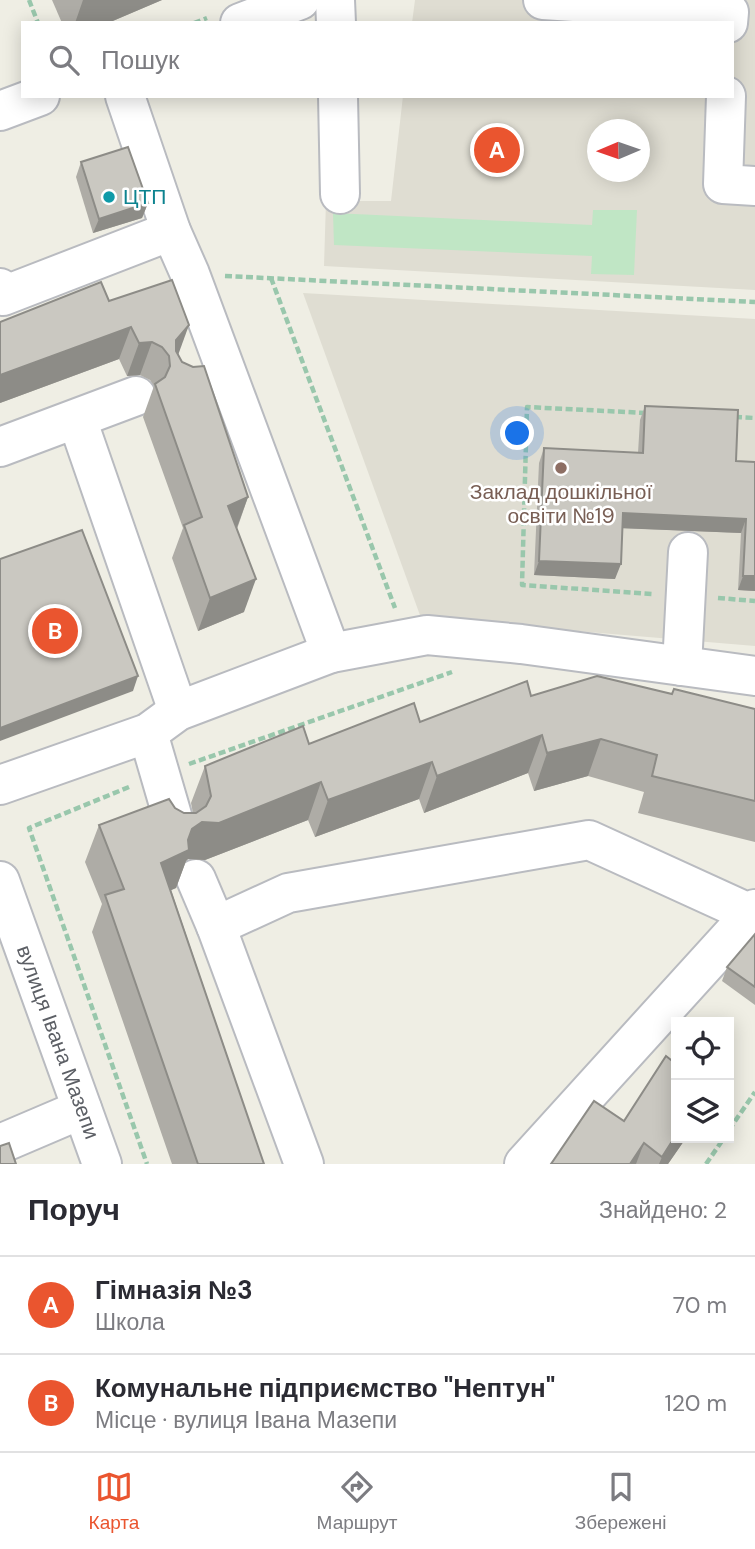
<!DOCTYPE html>
<html lang="uk">
<meta charset="utf-8">
<style>
body{margin:0;font-family:"DM Sans",sans-serif;background:#f2f2f3;color:#2b2b33}
.controls{position:absolute;right:21px;bottom:21px;display:grid;overflow:hidden;border-radius:0px;box-shadow:0 4px 18px #0003}
.controls button{width:63px;height:63px;display:grid;place-items:center;padding:0;border:0;border-bottom:2px solid #e1e1e2;background:#fff;color:#2b2b33;font:35px sans-serif}
.compass{position:absolute;left:587px;top:119px;width:63px;height:63px;border-radius:50%;background:#fff;box-shadow:0 4px 18px #0003;rotate:268deg}
.you{position:absolute;left:518px;top:434px;width:24px;height:24px;margin:-18px;border:5px solid #fff;border-radius:50%;background:#1a73e8;box-shadow:0 0 0 10px #1a73e833}
.badge{display:grid;place-items:center;width:46px;height:46px;border-radius:50%;background:#ea552f;color:#fff;font-size:23px;font-weight:700}
.pin{position:absolute;translate:-50% -50%;border:4px solid #fff;box-shadow:0 2px 7px #0006}
.list{margin:0;padding:0;list-style:none}
h2{display:flex;justify-content:space-between;align-items:center;height:91px;margin:0;padding:0 28px;font-size:30px}
h2 small{font-size:23px;font-weight:400;color:#7c7c81}
.list li{display:grid;grid-template-columns:46px 1fr auto;gap:21px;align-items:center;box-sizing:border-box;height:98px;padding:0 28px;border-top:2px solid #e1e1e2}
.list b{display:block;font-size:26px;white-space:nowrap}
.list p{margin:0;font-size:23px;white-space:nowrap;color:#7c7c81}
.list em{font-size:23px;font-style:normal;color:#7c7c81}
.icon{flex:none;width:38px;height:38px;fill:none;stroke:currentColor;stroke-width:2;stroke-linecap:round;stroke-linejoin:round}
.map{position:relative;flex:none;width:755px;height:1164px;overflow:hidden}
.search{position:absolute;background:#fff;box-shadow:0 4px 18px #0003;left:21px;right:21px;top:21px;height:77px;display:flex;align-items:center;gap:18px;box-sizing:border-box;padding:0 24px;border-radius:0px;color:#7c7c81;font-size:26px}
.sheet{height:287px;background:#fff}
nav{display:flex;justify-content:space-around;align-items:center;box-sizing:border-box;height:98px;border-top:2px solid #e1e1e2;background:#fff;font-size:19px;color:#7c7c81}
nav a{display:grid;justify-items:center;gap:4px}
nav .on{color:#ea552f}
.map>svg:first-child{display:block}
.education{fill:#dfddd2;fill-rule:evenodd}
.green{fill:#c0e6c5}
.lines{fill:none;stroke-linecap:round;stroke-linejoin:round}
.minor-casing{stroke:#b9bbc0;stroke-width:42}
.path{stroke:#99c7ac;stroke-width:4.5;stroke-dasharray:7 3.5;stroke-linecap:butt}
.minor{stroke:#fff;stroke-width:38}
.wall{fill:#aeaca6}
.shaded-wall{fill:#8d8c87}
.building{fill:#cac8c1;stroke:#8d8c87;stroke-width:2}
.culture-dot{fill:#0f9aa8;stroke:#fff;stroke-width:2.5}
.education-dot{fill:#8d6e63;stroke:#fff;stroke-width:2.5}
.labels{text-anchor:middle;stroke-width:5;stroke-linejoin:round;paint-order:stroke}
.culture-label{font-size:21px;fill:#0d838f;stroke:#fff;text-anchor:start}
.education-label{font-size:21px;fill:#785e54;stroke:#fff}
.street-label{font-size:21px;fill:#5c5f65;stroke:#fff}
</style>
<div class="map">
<svg width="755" height="1164" viewBox="0 0 755 1164">
<rect width="100%" height="100%" fill="#efeee4"/>
<g class="education">
<path d="M415,0H755V290L324,266L326,201H391L403,96H732V23H412ZM598,130H640V172H598Z"/>
<path d="M303,293L755,319V646L421,618Z"/>
</g>
<path class="green" d="M593,210H637L634,275L591,274L592,256L334,245L333,213L592,225Z"/>
<g class="lines">
<defs>
<g id="minor">
<path d="M335,0L336,23"/>
<path d="M543,0L729,12L728,23"/>
<path d="M240,23L300,0"/>
<path d="M338,96L340,194"/>
<path d="M726,96L723,184L755,186"/>
<path d="M0,111L40,96"/>
<path d="M0,288L3,296L171,231"/>
<path d="M77,419L178,711"/>
<path d="M0,447L136,396"/>
<path d="M331,653L427,635L521,644L755,676"/>
<path d="M682,666L688,552"/>
<path d="M148,733L176,829"/>
<path d="M0,785L148,733L178,711L331,653L190,274L171,231L125,96"/>
<path d="M196,879L216,926"/>
<path d="M0,881L102,1164"/>
<path d="M0,1144L82,1109"/>
<path d="M304,1164L216,926L288,893L589,840L751,914L755,909"/>
<path d="M524,1164L751,914"/>
</g>
</defs>
<use href="#minor" class="minor-casing"/>
<g class="path">
<path d="M29,0L38,23"/>
<path d="M194,23L207,18"/>
<path d="M225,276L755,302"/>
<path d="M271,278L395,608"/>
<path d="M646,413L527,407L522,585L653,594"/>
<path d="M735,417L755,418"/>
<path d="M718,598L755,601"/>
<path d="M189,764L452,672"/>
<path d="M129,787L29,828L147,1164"/>
<path d="M729,1130L755,1092"/>
<path d="M706,1164L724,1138"/>
</g>
<use href="#minor" class="minor"/>
</g>
<g class="wall">
<path d="M52,0H162L108,23H62Z"/>
<path d="M81,162L148,203L142,218L93,233L76,177Z"/>
<path d="M109,301L178,355L248,497L237,529L244,612L198,631L172,558L183,528L143,417L154,386L150,380L140,375L127,376L119,359L0,403V322Z"/>
<path d="M645,406L736,461L755,462V591L738,590L741,533L622,528L615,579L534,575L539,463L544,448L638,453L640,420Z"/>
<path d="M672,694L755,709V842L638,813L644,792L588,776L534,791L528,773L424,813L419,799L315,837L308,820L205,860L188,859L186,861L176,888L171,890L264,1164H172L92,932L102,904L85,862L99,825L175,808L184,813H193L191,803L205,766L309,744L420,722L531,696Z"/>
<path d="M755,934V1005L722,981L727,967Z"/>
<path d="M624,1121L676,1138H686L668,1164H551Z"/>
</g>
<g class="shaded-wall">
<path d="M83,0H162L108,23H75Z"/>
<path d="M148,203L142,218L93,233L99,219Z"/>
<path d="M189,325L177,358L170,366L176,340Z"/>
<path d="M131,327L119,359L0,403V375Z"/>
<path d="M152,342L140,375L127,376L139,343Z"/>
<path d="M248,497L236,530L228,506Z"/>
<path d="M623,513L746,519L741,533L617,528Z"/>
<path d="M539,561L621,564L615,579L534,575Z"/>
<path d="M743,576H755V591L738,590Z"/>
<path d="M256,579L244,612L198,631L210,598Z"/>
<path d="M138,676L133,691L0,741V728Z"/>
<path d="M542,735L528,773L424,813L437,776Z"/>
<path d="M601,739L588,776L534,791L547,753Z"/>
<path d="M432,762L419,799L315,837L328,800Z"/>
<path d="M321,782L308,820L205,860L188,859L186,861L176,888L148,900L161,863L192,829L202,822Z"/>
<path d="M676,1135V1138H686L668,1164H659L662,1157Z"/>
<path d="M644,1143L636,1164H630Z"/>
</g>
<g class="building">
<path d="M128,147L148,203L99,219L81,162Z"/>
<path d="M172,280L189,325L176,340V351L182,362L193,367L204,366L248,497L228,506L256,579L210,598L184,525L202,517L155,384L165,377L170,366L169,356L162,347L152,342L139,343L131,327L0,375V322L101,282L109,301Z"/>
<path d="M645,406L738,410L736,461L755,462V576H743L746,519L623,513L621,564L539,561L544,448L643,453Z"/>
<path d="M82,530L138,676L0,728V559Z"/>
<path d="M597,676L672,694L674,689L755,709V801L652,776L657,755L601,739L547,753L542,735L437,776L432,762L328,800L321,782L219,823L202,822L192,829L188,840L189,850L161,863L264,1164H198L105,895L124,889L99,825L169,799L175,808L184,813H196L206,806L211,796L205,766L303,726L309,744L414,703L420,722L527,681L531,696Z"/>
<path d="M755,934V987L727,967Z"/>
<path d="M666,1056L676,1064V1135L662,1157L644,1143L630,1164H551L594,1101L624,1121Z"/>
<path d="M9,1143L16,1164H0V1146Z"/>
</g>
<circle class="culture-dot" cx="109" cy="197" r="7"/>
<circle class="education-dot" cx="561" cy="468" r="7"/>
<g class="labels">
<g class="culture-label">
<text x="123" y="204">ЦТП</text>
</g>
<g class="education-label">
<text x="561" y="499">Заклад дошкільної<tspan x="561" dy="24">освіти №19</tspan></text>
</g>
<g class="street-label">
<text transform="translate(58 1042) rotate(70)" y="7">вулиця Івана Мазепи</text>
</g>
</g>
</svg>
<div class="controls">
<button><svg class="icon" aria-label="locate" viewBox="0 0 24 24"><circle cx="12" cy="12" r="6"/><path d="M12 2v4M12 18v4M2 12h4M18 12h4"/></svg></button>
<button><svg class="icon" aria-label="layers" viewBox="0 0 24 24"><path d="M12 4l9 5-9 5-9-5zM3 14l9 5 9-5"/></svg></button>
</div>
<svg class="compass" viewBox="-18 -18 36 36"><path d="M0-13l5 13h-10z" fill="#e53935"/><path d="M0 13l5-13h-10z" fill="#7c7c81"/></svg>
<div class="you"></div>
<div class="pin badge" style="left:497px;top:150px">A</div>
<div class="pin badge" style="left:55px;top:631px">B</div>
<div class="search"><svg class="icon" aria-label="search" viewBox="0 0 24 24"><circle cx="10" cy="10" r="6"/><path d="M15 15l6 6"/></svg>Пошук</div>
</div>
<section class="sheet">
<h2>Поруч<small>Знайдено: 2</small></h2>
<ul class="list">
<li><span class="badge">A</span><div><b>Гімназія №3</b><p>Школа</p></div><em>70 m</em></li>
<li><span class="badge">B</span><div><b>Комунальне підприємство &quot;Нептун&quot;</b><p>Місце · вулиця Івана Мазепи</p></div><em>120 m</em></li>
</ul>
</section>
<nav>
<a class="on"><svg class="icon" aria-label="map" viewBox="0 0 24 24"><path d="M3 6l6-2 6 2 6-2v14l-6 2-6-2-6 2zM9 4v14M15 6v14"/></svg>Карта</a>
<a><svg class="icon" aria-label="directions" viewBox="0 0 24 24"><path d="M12 3l9 9-9 9-9-9zM9 14v-3h6M13 9l2 2-2 2"/></svg>Маршрут</a>
<a><svg class="icon" aria-label="saved" viewBox="0 0 24 24"><path d="M7 4h10v16l-5-4-5 4z"/></svg>Збережені</a>
</nav>
